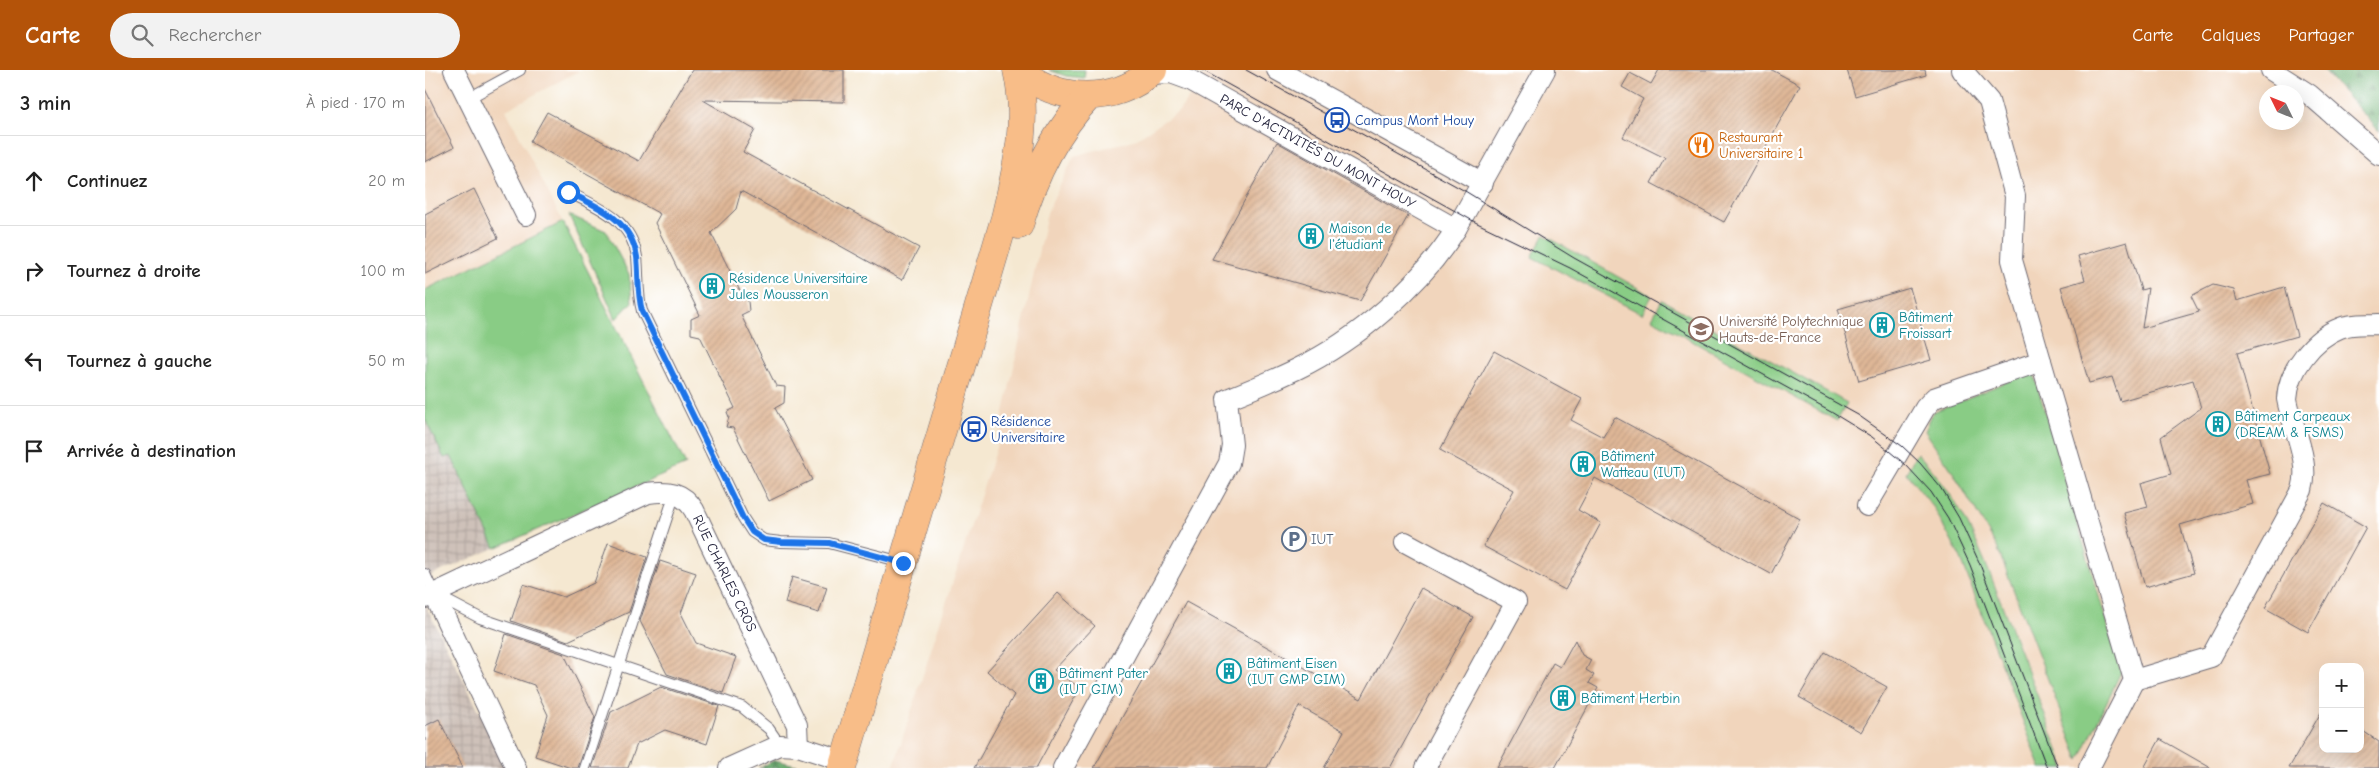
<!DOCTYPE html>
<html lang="fr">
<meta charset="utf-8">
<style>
body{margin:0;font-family:"Comic Neue",sans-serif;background:#f2f2f2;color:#222}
.controls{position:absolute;right:15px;bottom:15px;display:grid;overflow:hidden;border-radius:10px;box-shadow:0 5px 20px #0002}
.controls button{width:45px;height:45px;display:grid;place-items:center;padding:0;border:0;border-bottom:1px solid #e0e0e0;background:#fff;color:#222;font:25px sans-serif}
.compass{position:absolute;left:1834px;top:15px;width:45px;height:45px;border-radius:50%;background:#fff;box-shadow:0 5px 20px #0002;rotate:313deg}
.stop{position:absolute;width:15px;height:15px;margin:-11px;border:4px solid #1a73e8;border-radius:50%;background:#fff}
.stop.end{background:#1a73e8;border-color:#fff;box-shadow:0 1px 5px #0008}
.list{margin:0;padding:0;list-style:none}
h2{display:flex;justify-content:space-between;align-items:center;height:65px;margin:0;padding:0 20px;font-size:21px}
h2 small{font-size:16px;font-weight:400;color:#767676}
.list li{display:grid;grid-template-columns:32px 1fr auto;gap:15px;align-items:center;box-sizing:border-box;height:90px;padding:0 20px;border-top:1px solid #e0e0e0}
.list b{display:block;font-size:19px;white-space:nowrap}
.list em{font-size:16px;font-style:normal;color:#767676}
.icon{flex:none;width:28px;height:28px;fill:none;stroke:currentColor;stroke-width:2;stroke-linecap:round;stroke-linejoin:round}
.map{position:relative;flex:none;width:1954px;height:698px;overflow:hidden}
header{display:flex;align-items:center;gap:30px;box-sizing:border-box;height:70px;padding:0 25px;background:#b45309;color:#fff}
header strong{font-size:24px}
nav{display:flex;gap:28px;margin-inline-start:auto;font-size:18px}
.search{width:350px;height:45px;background:#f2f2f2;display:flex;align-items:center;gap:12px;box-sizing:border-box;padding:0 18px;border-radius:28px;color:#767676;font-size:19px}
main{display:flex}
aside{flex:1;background:#fff}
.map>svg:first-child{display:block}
.built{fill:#f1d5bc;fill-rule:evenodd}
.industrial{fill:url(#industrial-grid)}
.green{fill:#89cc85;stroke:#567760}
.forest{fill:url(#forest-firs);stroke:#486956}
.building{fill:url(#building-hatch)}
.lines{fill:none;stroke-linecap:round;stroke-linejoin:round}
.lane-casing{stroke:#6c6770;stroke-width:12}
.street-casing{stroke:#6c6770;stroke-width:22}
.primary-casing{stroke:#6c6770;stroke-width:29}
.lane{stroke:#fff;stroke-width:10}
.street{stroke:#fff;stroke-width:20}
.primary{stroke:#f8bd88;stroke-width:28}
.tram{stroke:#22223b;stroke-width:1}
.route{stroke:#1a73e8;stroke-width:6}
.labels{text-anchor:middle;stroke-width:4.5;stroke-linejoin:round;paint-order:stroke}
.transit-label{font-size:14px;fill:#164399;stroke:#fff;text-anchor:start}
.food-label{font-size:14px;fill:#c56008;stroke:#fff;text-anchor:start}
.street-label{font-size:14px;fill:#22223b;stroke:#fff}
.culture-label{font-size:14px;fill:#0d838f;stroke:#fff;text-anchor:start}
.education-label{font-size:14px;fill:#785e54;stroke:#fff;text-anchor:start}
.service-label{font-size:14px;fill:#4e5e75;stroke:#fff;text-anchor:start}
</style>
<header>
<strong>Carte</strong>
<div class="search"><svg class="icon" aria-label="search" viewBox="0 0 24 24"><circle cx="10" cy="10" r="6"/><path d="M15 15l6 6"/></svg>Rechercher</div>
<nav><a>Carte</a><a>Calques</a><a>Partager</a></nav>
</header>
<main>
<aside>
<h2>3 min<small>À pied · 170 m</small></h2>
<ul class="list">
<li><svg class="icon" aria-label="ahead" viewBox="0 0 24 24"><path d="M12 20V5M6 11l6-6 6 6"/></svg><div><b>Continuez</b></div><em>20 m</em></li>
<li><svg class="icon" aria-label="right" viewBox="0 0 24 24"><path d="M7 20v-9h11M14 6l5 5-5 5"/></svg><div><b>Tournez à droite</b></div><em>100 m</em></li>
<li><svg class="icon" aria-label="left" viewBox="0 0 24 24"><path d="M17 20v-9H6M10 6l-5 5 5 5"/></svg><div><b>Tournez à gauche</b></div><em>50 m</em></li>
<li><svg class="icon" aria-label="arrive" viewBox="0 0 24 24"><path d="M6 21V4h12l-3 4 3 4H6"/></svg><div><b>Arrivée à destination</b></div></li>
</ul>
</aside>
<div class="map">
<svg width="1954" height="698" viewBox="0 0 1954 698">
<defs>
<pattern id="industrial-grid" width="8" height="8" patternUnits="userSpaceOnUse" patternTransform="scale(1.25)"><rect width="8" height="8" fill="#cec1b9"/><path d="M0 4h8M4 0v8" fill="none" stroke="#b1a6a0"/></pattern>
<pattern id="forest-firs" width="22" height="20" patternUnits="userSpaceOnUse" patternTransform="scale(1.25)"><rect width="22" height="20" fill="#6eb072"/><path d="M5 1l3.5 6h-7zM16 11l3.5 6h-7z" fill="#5a8f5f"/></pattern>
<pattern id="building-hatch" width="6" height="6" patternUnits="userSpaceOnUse" patternTransform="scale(1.25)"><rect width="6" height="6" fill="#dfb797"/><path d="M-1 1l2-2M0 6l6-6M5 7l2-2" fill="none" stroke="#bf9d83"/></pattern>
</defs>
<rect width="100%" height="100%" fill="#fff"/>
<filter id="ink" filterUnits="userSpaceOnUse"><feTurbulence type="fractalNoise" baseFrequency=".02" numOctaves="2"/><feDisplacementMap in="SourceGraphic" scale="10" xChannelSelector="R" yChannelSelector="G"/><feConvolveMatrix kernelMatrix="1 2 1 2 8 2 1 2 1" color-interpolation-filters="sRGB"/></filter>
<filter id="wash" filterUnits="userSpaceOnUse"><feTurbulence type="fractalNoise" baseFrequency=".0096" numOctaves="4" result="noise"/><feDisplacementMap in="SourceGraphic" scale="20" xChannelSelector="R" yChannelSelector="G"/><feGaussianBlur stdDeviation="1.12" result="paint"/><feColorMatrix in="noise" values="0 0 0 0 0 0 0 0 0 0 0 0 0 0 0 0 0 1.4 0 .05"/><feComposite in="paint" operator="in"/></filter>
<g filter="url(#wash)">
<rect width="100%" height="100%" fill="#f5e8d1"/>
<g class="built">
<path d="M0,0H155L81,40L138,152L0,220Z"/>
<path d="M783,0H1898L1954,61V698H468L572,375L622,143L649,86L709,70L754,41ZM1842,22H1872V52H1842ZM1898,597H1935V679H1898Z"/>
</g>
<g class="industrial">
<path d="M0,349L19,388L26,385L70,478L0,508Z"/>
<path d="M0,534L83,698H0Z"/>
</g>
<g class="green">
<path d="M624,0H660L659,8L641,6Z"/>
<path d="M144,145L181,161L204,204L207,232L191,249Z"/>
<path d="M138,152L261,395L70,478L26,386L19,388L0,349V220Z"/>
<path d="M1119,165L1227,226L1217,244L1107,187Z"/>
<path d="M1237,230L1422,333L1412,351L1227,249Z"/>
<path d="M1608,301L1696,602L1654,690L1572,477L1526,399L1500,361L1508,342Z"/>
<path d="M1492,383C1540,432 1561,493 1585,556C1604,603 1622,651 1640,698H1616L1536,489L1509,438L1481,403Z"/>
</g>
<g class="forest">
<path d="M1898,0H1954V61Z"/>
<path d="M350,690L383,698H334Z"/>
</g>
<g id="blocks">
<g class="building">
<path d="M267,0H419V32L278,30L330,60L318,82L494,178L477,210L316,121L311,139L286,163L315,221L325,224L323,231L324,241L316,245L351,316L360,317L359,333L350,338L387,410L344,431L308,358L301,357L304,347L302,342L310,338L275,266L266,264V249L275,245L230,153L235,144L105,72L122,42L214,91Z"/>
<path d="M1234,0H1347L1375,15L1299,152L1226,113L1240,88L1198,67L1218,29L1197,17L1205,3L1226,14Z"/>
<path d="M1422,0H1500L1501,5L1430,26Z"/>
<path d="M0,19L29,77L0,92Z"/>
<path d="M852,72L983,146L935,231L787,189Z"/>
<path d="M49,119L73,168L0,204V144Z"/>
<path d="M1702,172L1716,220L1723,218L1717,258L1774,242L1766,226L1788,215L1809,220L1812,231L1859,217L1872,266L1812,283L1845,404L1821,410L1828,434L1755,455L1769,503L1720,517L1699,443L1723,437L1716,413L1746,404L1736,367L1776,338L1768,310L1695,331L1687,307L1664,313L1636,217L1660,210L1653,186Z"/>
<path d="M1485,218L1506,290L1434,311L1413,239Z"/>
<path d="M1069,281L1157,329L1146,350L1178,367L1190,347L1375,449L1346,504L1170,408L1153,440L1176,453L1140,520L1058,476L1089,420L1015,380Z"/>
<path d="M1899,433L1941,457L1883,562L1840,538Z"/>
<path d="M183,473L222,487L204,542L143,571L86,551L98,514L139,527L169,513Z"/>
<path d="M235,491L271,503L256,543L271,573L311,587L298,623L242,604L215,551Z"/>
<path d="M367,507L402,517L394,543L360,533Z"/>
<path d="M996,518L1048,547L965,698H899L919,661L874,636L842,698H669L761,532L936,629Z"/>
<path d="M633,523L670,556L629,600L655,618L611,698H549L589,625L562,601Z"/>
<path d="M81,564L139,584L170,647L153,698H146L110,686L123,645L109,615L69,601Z"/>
<path d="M1150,570L1157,585L1166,590L1161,600L1169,605L1164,613L1173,618L1130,698H1072L1128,593L1135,597Z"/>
<path d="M1400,582L1462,617L1436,662L1374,627Z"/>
<path d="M236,617L294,636L282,674L240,660L212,674L203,698H167L186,642Z"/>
<path d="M1898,639V679H1935V659L1954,672V698H1864Z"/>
<path d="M14,649L38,698H0V656Z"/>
<path d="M1735,669L1786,698H1719Z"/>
</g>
</g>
</g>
<g filter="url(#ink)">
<use href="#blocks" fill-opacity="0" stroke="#6c6770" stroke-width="1"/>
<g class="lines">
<defs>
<g id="lane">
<path d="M44,28L95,0"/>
<path d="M143,122C173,137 206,149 212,187C214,205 212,223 217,241L318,448L327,462L339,470L356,472L404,473L477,492"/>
<path d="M0,504L9,524L55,548L317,637L344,659L355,675"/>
<path d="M160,698L250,423"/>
</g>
<g id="street">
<path d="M29,0L101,145"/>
<path d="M852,0L1058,113"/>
<path d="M1846,0L1885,25L1954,85"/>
<path d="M724,4L746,3L765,10L1031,159"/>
<path d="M1616,291L1709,610L1664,698"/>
<path d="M1442,436L1500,338L1509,328L1616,291L1587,190L1590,126L1564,31L1537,0"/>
<path d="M980,472L1091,532L1000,698"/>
<path d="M9,524L91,698"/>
<path d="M0,528L223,423C243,420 258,422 269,440L369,649L372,655L373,676"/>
<path d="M1709,610L1786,587L1877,420C1886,390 1867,358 1862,329C1863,300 1889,268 1915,258C1927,253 1942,255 1954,254"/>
<path d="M304,698L355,675L373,676L419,691"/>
<path d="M638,698L804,393L807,375L802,329C825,320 849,310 872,299C932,270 996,215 1031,159L1120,0"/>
</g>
<g id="primary">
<path d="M594,0C632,33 690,35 728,0"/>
<path d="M594,155C608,107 630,62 664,26"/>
<path d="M417,698L580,148C592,98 604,51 592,0"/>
</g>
</defs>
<use href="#lane" class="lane-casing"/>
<use href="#street" class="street-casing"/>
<use href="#primary" class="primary-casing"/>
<use href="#lane" class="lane"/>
<use href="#street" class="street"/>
<use href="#primary" class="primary"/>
<g class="tram">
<path d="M777,0L1050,152L1145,198L1406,342L1447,367L1481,395L1506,422L1523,448L1545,495L1622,698"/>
<path d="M821,0L1040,121L1149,188L1433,345L1477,376L1495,393L1516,418L1534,448L1554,492L1633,698"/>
</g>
</g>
</g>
<g class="lines" filter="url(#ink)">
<path class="route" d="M143,122C173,137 206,149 212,187C214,205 212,223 217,241L318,448L327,462L339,470L356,472L404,473L478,493"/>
</g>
<defs>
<symbol id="bus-ring" viewBox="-11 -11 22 22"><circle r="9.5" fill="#fff" stroke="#1a4fb4" stroke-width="1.5"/><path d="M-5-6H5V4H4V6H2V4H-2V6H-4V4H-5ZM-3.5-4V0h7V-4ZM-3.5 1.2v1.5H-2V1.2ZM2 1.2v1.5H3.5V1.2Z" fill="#1a4fb4"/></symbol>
<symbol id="restaurant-ring" viewBox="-11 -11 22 22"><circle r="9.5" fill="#fff" stroke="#e8710a" stroke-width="1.5"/><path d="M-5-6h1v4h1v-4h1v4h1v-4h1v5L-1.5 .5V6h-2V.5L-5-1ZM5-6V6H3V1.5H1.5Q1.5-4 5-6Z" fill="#e8710a"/></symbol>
<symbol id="building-ring" viewBox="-11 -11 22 22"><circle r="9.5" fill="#fff" stroke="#0f9aa8" stroke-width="1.5"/><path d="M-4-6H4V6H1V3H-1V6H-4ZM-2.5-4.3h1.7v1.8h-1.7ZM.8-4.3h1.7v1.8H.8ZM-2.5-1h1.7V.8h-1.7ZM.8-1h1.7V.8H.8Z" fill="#0f9aa8"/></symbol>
<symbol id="university-ring" viewBox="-11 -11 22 22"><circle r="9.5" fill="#fff" stroke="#8d6e63" stroke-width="1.5"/><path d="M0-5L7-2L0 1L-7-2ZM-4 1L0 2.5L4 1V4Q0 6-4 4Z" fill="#8d6e63"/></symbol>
<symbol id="parking-ring" viewBox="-11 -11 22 22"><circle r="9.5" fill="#fff" stroke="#5c6f8a" stroke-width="1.5"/><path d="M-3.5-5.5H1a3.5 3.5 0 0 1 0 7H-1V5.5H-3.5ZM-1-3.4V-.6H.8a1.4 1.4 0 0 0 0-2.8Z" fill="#5c6f8a"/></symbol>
</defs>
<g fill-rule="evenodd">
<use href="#bus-ring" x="898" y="36" width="28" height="28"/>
<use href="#restaurant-ring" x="1262" y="61" width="28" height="28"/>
<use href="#building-ring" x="872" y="152" width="28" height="28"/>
<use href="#building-ring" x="273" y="202" width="28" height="28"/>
<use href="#building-ring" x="1443" y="241" width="28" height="28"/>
<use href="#university-ring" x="1262" y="245" width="28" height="28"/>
<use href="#building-ring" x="1779" y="340" width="28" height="28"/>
<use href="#bus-ring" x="535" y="345" width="28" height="28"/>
<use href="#building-ring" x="1144" y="380" width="28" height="28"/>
<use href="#parking-ring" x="855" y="455" width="28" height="28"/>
<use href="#building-ring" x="790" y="587" width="28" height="28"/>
<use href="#building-ring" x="602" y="597" width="28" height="28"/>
<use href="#building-ring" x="1124" y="614" width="28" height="28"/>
</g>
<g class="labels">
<g class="transit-label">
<text x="930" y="55">Campus Mont Houy</text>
<text x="566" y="356">Résidence<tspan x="566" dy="16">Universitaire</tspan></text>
</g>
<g class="food-label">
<text x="1294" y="72">Restaurant<tspan x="1294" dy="16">Universitaire 1</tspan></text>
</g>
<g class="street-label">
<text transform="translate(893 81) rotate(29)" y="5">PARC D'ACTIVITÉS DU MONT HOUY</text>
<text transform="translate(300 503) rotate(64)" y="5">RUE CHARLES CROS</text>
</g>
<g class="culture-label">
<text x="904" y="163">Maison de<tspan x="904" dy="16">l'étudiant</tspan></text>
<text x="304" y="213">Résidence Universitaire<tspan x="304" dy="16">Jules Mousseron</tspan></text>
<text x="1474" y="252">Bâtiment<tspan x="1474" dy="16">Froissart</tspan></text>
<text x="1810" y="351">Bâtiment Carpeaux<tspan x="1810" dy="16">(DREAM &amp; FSMS)</tspan></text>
<text x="1176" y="391">Bâtiment<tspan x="1176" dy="16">Watteau (IUT)</tspan></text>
<text x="822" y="598">Bâtiment Eisen<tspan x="822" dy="16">(IUT GMP GIM)</tspan></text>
<text x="634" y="608">Bâtiment Pater<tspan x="634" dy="16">(IUT GIM)</tspan></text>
<text x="1156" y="633">Bâtiment Herbin</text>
</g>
<g class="education-label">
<text x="1294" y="256">Université Polytechnique<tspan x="1294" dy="16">Hauts-de-France</tspan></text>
</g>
<g class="service-label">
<text x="886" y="474">IUT</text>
</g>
</g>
</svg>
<div class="controls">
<button>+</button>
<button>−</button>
</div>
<svg class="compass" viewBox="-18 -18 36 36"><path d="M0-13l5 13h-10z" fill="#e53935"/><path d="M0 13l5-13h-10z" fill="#767676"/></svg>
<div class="stop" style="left:143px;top:122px"></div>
<div class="stop end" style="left:478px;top:493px"></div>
</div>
</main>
